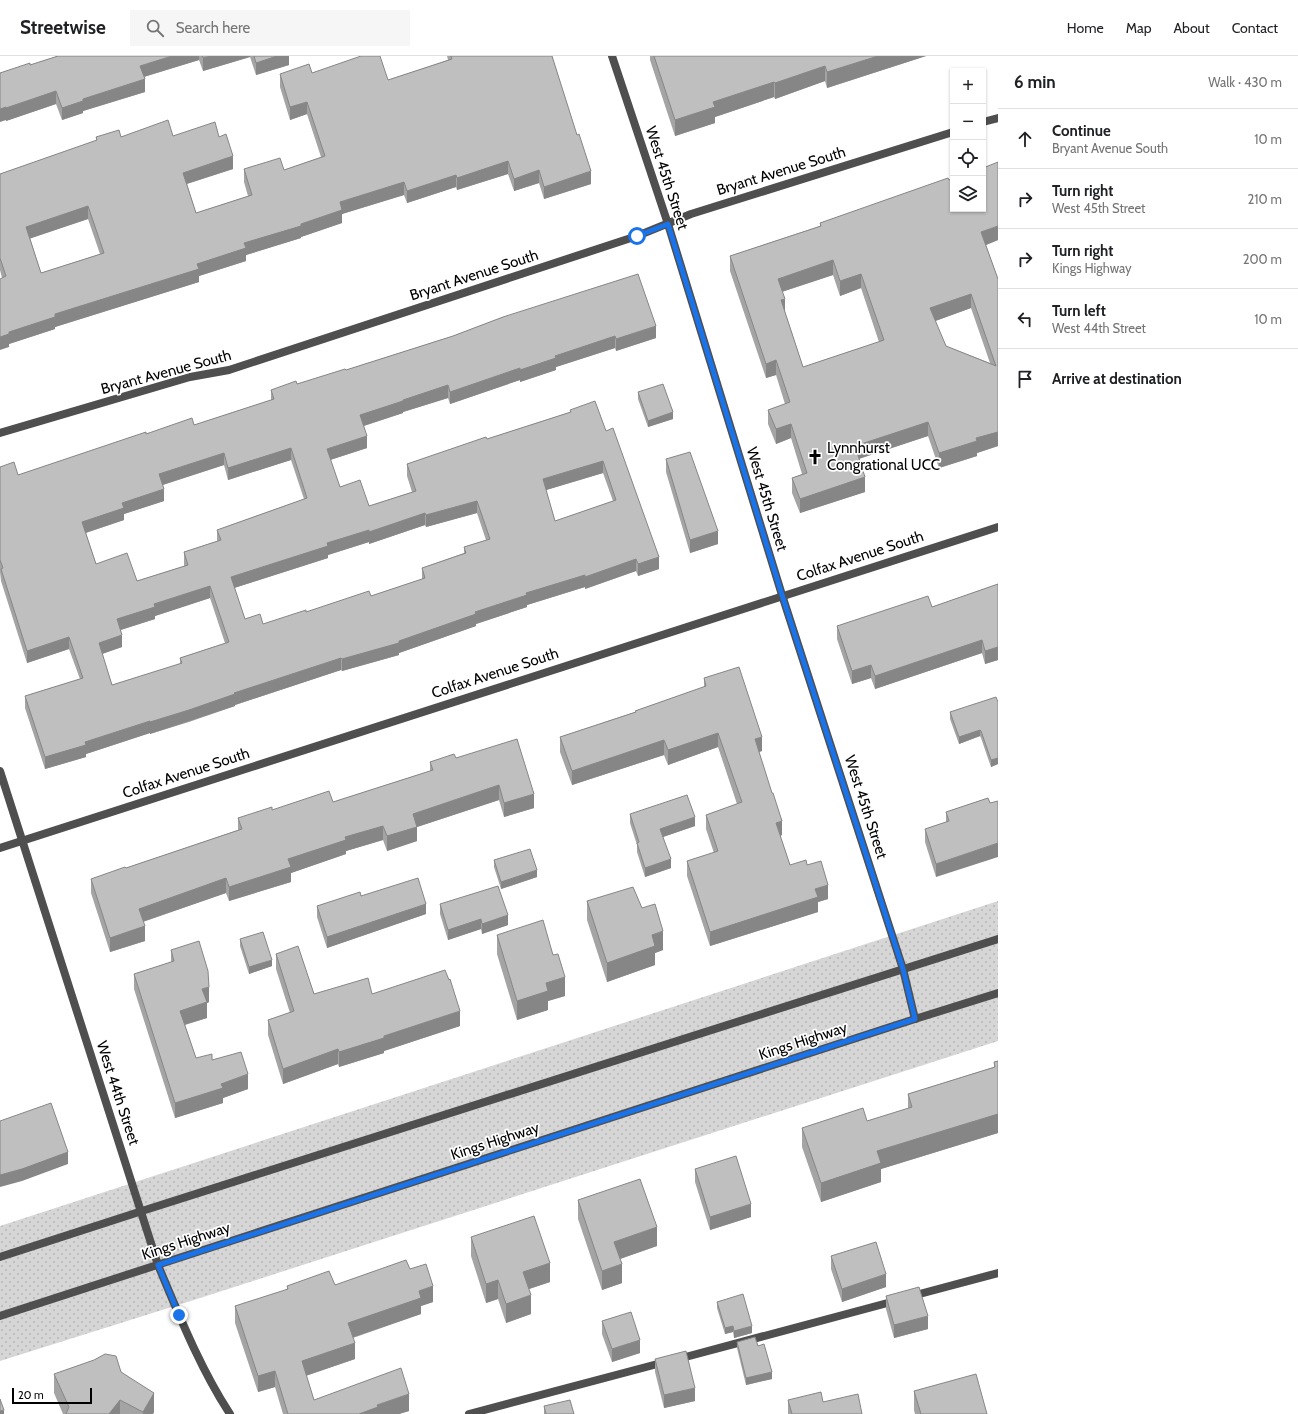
<!DOCTYPE html>
<meta charset="utf-8">
<style>
body{margin:0;font-family:Cabin,sans-serif;background:#f6f6f6;color:#202124}
.controls{position:absolute;right:12px;top:12px;display:grid;overflow:hidden;border-radius:0px;box-shadow:0 1px 3px #0004}
.controls button{width:36px;height:36px;display:grid;place-items:center;padding:0;border:0;border-bottom:1px solid #e0e0e0;background:#fff;color:#202124;font:20px sans-serif}
.scale{position:absolute;left:12px;bottom:10px;width:80px;box-sizing:border-box;padding-left:4px;border:2px solid #000;border-top:0;font-size:11px;line-height:14px;white-space:nowrap;color:#000;-webkit-text-stroke:3px #fff;paint-order:stroke}
.stop{position:absolute;width:12px;height:12px;margin:-9px;border:3px solid #1a73e8;border-radius:50%;background:#fff}
.stop.end{background:#1a73e8;border-color:#fff;box-shadow:0 1px 4px #0008}
.list{margin:0;padding:0;list-style:none}
h2{display:flex;justify-content:space-between;align-items:center;height:52px;margin:0;padding:0 16px;font-size:17px}
h2 small{font-size:13px;font-weight:400;color:#757577}
.list li{display:grid;grid-template-columns:26px 1fr auto;gap:12px;align-items:center;box-sizing:border-box;height:60px;padding:0 16px;border-top:1px solid #e0e0e0}
.list b{display:block;font-size:15px;white-space:nowrap}
.list p{margin:0;font-size:13px;white-space:nowrap;color:#757577}
.list em{font-size:13px;font-style:normal;color:#757577}
.icon{flex:none;width:22px;height:22px;fill:none;stroke:currentColor;stroke-width:2;stroke-linecap:round;stroke-linejoin:round}
.map{position:relative;flex:none;width:998px;height:1358px;overflow:hidden}
header{display:flex;align-items:center;gap:24px;box-sizing:border-box;height:56px;padding:0 20px;background:#fff;border-bottom:1px solid #e0e0e0}
header strong{font-size:19px}
nav{display:flex;gap:22px;margin-inline-start:auto;font-size:14px}
.search{width:280px;height:36px;background:#f6f6f6;display:flex;align-items:center;gap:10px;box-sizing:border-box;padding:0 14px;border-radius:0px;color:#757577;font-size:15px}
main{display:flex}
aside{flex:1;background:#fff}
.map>svg:first-child{display:block}
.park{fill:url(#park-dots)}
.lines{fill:none;stroke-linecap:round;stroke-linejoin:round}
.service{stroke:#4f4f4f;stroke-width:8}
.minor{stroke:#4f4f4f;stroke-width:8}
.tertiary{stroke:#4f4f4f;stroke-width:8}
.wall{fill:#a4a4a4;fill-rule:evenodd}
.shaded-wall{fill:#868686}
.building{fill:#bfbfbf;stroke:#868686;fill-rule:evenodd}
.route{stroke:#1a73e8;stroke-width:5}
.labels{text-anchor:middle;stroke-width:3.5;stroke-linejoin:round;paint-order:stroke}
.street-label{font-size:15px;fill:#000;stroke:#fff}
.poi-label{font-size:15px;fill:#000;stroke:#fff;text-anchor:start}
</style>
<header>
<strong>Streetwise</strong>
<div class="search"><svg class="icon" aria-label="search" viewBox="0 0 24 24"><circle cx="10" cy="10" r="6"/><path d="M15 15l6 6"/></svg>Search here</div>
<nav><a>Home</a><a>Map</a><a>About</a><a>Contact</a></nav>
</header>
<main>
<div class="map">
<svg width="998" height="1358" viewBox="0 0 998 1358">
<defs>
<pattern id="park-dots" width="8" height="8" patternUnits="userSpaceOnUse"><rect width="8" height="8" fill="#d6d6d6"/><path d="M2 2h.1M6 6h.1" fill="none" stroke="#b6b6b6" stroke-width="1.8" stroke-linecap="round"/></pattern>
</defs>
<rect width="100%" height="100%" fill="#fff"/>
<path class="park" d="M998,845V985L197,1243L0,1305V1170Z"/>
<g class="lines">
<g class="service">
<path d="M912,1240L998,1217"/>
<path d="M678,1303L895,1245"/>
<path d="M469,1358L665,1306"/>
</g>
<g class="minor">
<path d="M612,0L668,168L782,539L903,913L915,963"/>
<path d="M983,66L998,62"/>
<path d="M0,377L190,321L229,314L637,180L691,158L953,76"/>
<path d="M0,715L158,1209C179,1259 200,1312 230,1358"/>
<path d="M0,792L998,471"/>
</g>
<g class="tertiary">
<path d="M0,1201L142,1155L998,883"/>
<path d="M0,1260L915,963L998,937"/>
</g>
</g>
<g class="wall">
<path d="M58,0H289V9L256,19L250,1L203,15L199,4L144,21L145,36L83,55V57L62,64L56,48L6,65L0,17L30,9Z"/>
<path d="M447,0H552L591,128L544,143L539,127L514,135L508,118L457,134L456,131L407,147L404,139L342,158V167L301,181V182L246,199V205L199,220V226L55,271V273L9,288V291L2,222L0,214V118L96,85V81L173,80L219,81L233,113L187,128L196,157L248,140L244,126V113L284,114L321,101L307,58L290,64L280,31V18L312,17L388,24L448,4ZM88,163L100,198L41,217L30,182Z"/>
<path d="M650,0H926L827,32L825,25L775,43L774,41L715,61V67L675,80L650,4Z"/>
<path d="M949,124L998,184L986,189L998,223V390L977,397V400L939,412L928,380L859,403L865,436L800,457L792,437V422L802,418L791,382L776,388L768,368V354L785,348L776,319L766,322L730,215V200L820,170V167ZM833,219L840,240L861,232L879,286L803,311L785,256L782,236ZM971,252L990,307L946,290L935,265Z"/>
<path d="M503,261L656,282L616,295L615,292L556,311V314L520,326V324L450,348L448,342L403,356V357L364,370L367,392L330,404L340,431L369,450L412,436L407,420V408L487,383L570,356V354L606,375L659,513L638,520L636,515L585,533V531L527,549V551L476,568V570L399,597V599L342,615L341,614L235,649V650L189,666L150,678V677L86,698V701L45,713L25,652V640L80,623L69,593L27,607L1,525L0,516V411L18,419L146,378L194,369L271,344V334L297,328L346,314L453,280ZM291,404L304,443L217,474V485L184,496V510L137,525L96,508L86,477L124,464V458L164,445L163,429L224,409L228,424ZM603,417L613,445L555,465L546,434ZM477,457L486,484L464,491V497L422,512V523L371,540L306,556L263,568L245,563L234,532L328,502V499L369,486V488L425,469L426,471ZM210,542L225,587L180,602V608L112,629L102,598L122,591L121,574L155,563V560Z"/>
<path d="M638,336L673,363L648,371L638,343Z"/>
<path d="M666,403L718,488L690,497L666,416Z"/>
<path d="M998,528V604L985,608L982,597L875,633L871,622L852,628L837,583V570L932,551Z"/>
<path d="M704,622L762,695L759,696L782,779L780,780L790,809H807L828,843L818,846V856L710,890L687,820V805L714,797L706,773V759L737,748L718,691L668,709L664,699L572,729L560,696V681L635,656V655L704,631Z"/>
<path d="M998,646V708L991,711L981,682L980,680L959,688L950,663V656Z"/>
<path d="M456,702L534,752L504,761L499,744L417,771V785L387,795L383,784L346,795V798L291,817V826L229,845L226,837L143,866L145,885L110,896L91,837V823L126,812L238,774V762L272,754L333,746L430,715V706Z"/>
<path d="M988,742L936,821L925,786V773L946,766V756Z"/>
<path d="M630,758L695,770L663,781L671,812L645,821L637,796V789L630,767Z"/>
<path d="M494,804L537,821L501,833L494,811Z"/>
<path d="M361,840L426,858L327,892L317,861V850Z"/>
<path d="M587,845L642,852L663,894L655,897V909L607,926L587,864Z"/>
<path d="M440,848L508,869L482,878L481,873L448,884L440,858Z"/>
<path d="M497,879L565,940L548,945V954L517,964L497,898Z"/>
<path d="M240,883L272,910L249,918L240,890Z"/>
<path d="M171,894L209,946L207,947V962L185,969L196,1002L212,1004L248,1033L223,1042V1047L175,1062L134,933V918L171,906Z"/>
<path d="M276,898L314,938H372L460,970L384,995V997L339,1011L338,1008L283,1028L268,979V964L290,957L276,913Z"/>
<path d="M998,1005V1077L881,1113V1126L821,1146L802,1091V1072L867,1065L908,1053V1038L994,1011V1006Z"/>
<path d="M695,1113L751,1161L710,1174L695,1126Z"/>
<path d="M578,1144L657,1190L620,1203L622,1227L602,1234L578,1163Z"/>
<path d="M471,1181L550,1226L529,1233L531,1258L506,1267L498,1243L486,1247L471,1200Z"/>
<path d="M831,1200L886,1231L842,1246L831,1213Z"/>
<path d="M410,1213L433,1246L421,1250V1258L353,1282L355,1303L306,1320L314,1344L409,1355L399,1358H283L275,1331L258,1336L235,1267V1250L287,1234V1230L335,1229Z"/>
<path d="M886,1240L928,1273L894,1282L886,1253Z"/>
<path d="M717,1246L752,1277L734,1282L733,1276L725,1278L717,1252Z"/>
<path d="M602,1265L640,1297L612,1306L602,1278Z"/>
<path d="M737,1286L758,1290L772,1323L746,1329L737,1292Z"/>
<path d="M655,1303L695,1345L664,1352L655,1316Z"/>
<path d="M121,1316L154,1356L153,1358H63L54,1337V1318Z"/>
<path d="M914,1335L987,1358H915L914,1354Z"/>
<path d="M788,1344L823,1346L862,1358H788Z"/>
<path d="M544,1350L574,1358H544Z"/>
</g>
<g class="shaded-wall">
<path d="M172,0H199V4L140,22V10Z"/>
<path d="M211,0H250V1L203,15V2Z"/>
<path d="M277,0H289V9L256,19V7Z"/>
<path d="M878,0H926L827,32V16Z"/>
<path d="M825,10V25L775,43V27Z"/>
<path d="M145,23V36L83,55V57L62,64V52L83,43Z"/>
<path d="M774,26V41L715,61V67L675,80V64L713,46Z"/>
<path d="M56,35V48L6,65V52Z"/>
<path d="M307,46V58L290,64V51Z"/>
<path d="M6,51V64L0,66V53Z"/>
<path d="M233,100V113L183,129V117Z"/>
<path d="M508,105V118L457,134V122Z"/>
<path d="M539,114V127L514,135V123Z"/>
<path d="M591,115V128L544,143V131Z"/>
<path d="M456,119V131L407,147V135Z"/>
<path d="M404,126V139L342,158V167L301,181V182L246,199V205L199,220V226L55,271V273L9,288V291L0,294V281L9,276L55,258L197,208L244,187L301,168L340,146Z"/>
<path d="M88,150V163L26,184V171Z"/>
<path d="M998,170V184L981,191V176Z"/>
<path d="M833,204V219L778,237V223Z"/>
<path d="M861,218V232L840,240V225Z"/>
<path d="M971,238V252L930,267V252Z"/>
<path d="M785,243V257L781,244Z"/>
<path d="M656,270V282L616,295V283Z"/>
<path d="M615,280V292L556,311V314L520,326V314L555,300Z"/>
<path d="M776,304V319L766,322V308Z"/>
<path d="M520,312V324L450,348V336Z"/>
<path d="M448,329V342L403,356V357L360,371V359L403,344Z"/>
<path d="M673,356V363L648,371V365Z"/>
<path d="M928,366V380L855,404V390Z"/>
<path d="M791,368V382L776,388V373Z"/>
<path d="M998,376V390L977,397V400L939,412V397L976,382Z"/>
<path d="M367,380V392L327,405V393Z"/>
<path d="M291,392V404L228,424V412Z"/>
<path d="M224,397V409L159,430V418Z"/>
<path d="M603,405V417L543,435V423Z"/>
<path d="M865,421V436L800,457V443Z"/>
<path d="M164,433V445L124,458V464L82,478V466L122,447Z"/>
<path d="M477,445V457L426,471V459Z"/>
<path d="M425,457V469L369,488V476Z"/>
<path d="M369,474V486L328,499V502L231,533V521L327,487Z"/>
<path d="M718,475V488L690,497V484Z"/>
<path d="M659,501V513L638,520V508Z"/>
<path d="M636,503V515L585,533V521Z"/>
<path d="M585,519V531L527,549V551L476,568V570L399,597V599L342,615V603L399,585L475,556L526,537Z"/>
<path d="M210,530V542L155,560V563L117,575V563L154,548Z"/>
<path d="M122,579V591L99,599V587Z"/>
<path d="M69,581V593L27,607V595Z"/>
<path d="M982,584V597L875,633V620Z"/>
<path d="M998,591V604L985,608V595Z"/>
<path d="M341,602V614L235,649V650L150,678V666L234,637Z"/>
<path d="M871,609V622L852,628V615Z"/>
<path d="M150,665V677L86,698V701L45,713V701L85,686Z"/>
<path d="M980,674V680L959,688V681Z"/>
<path d="M718,677V691L668,709V694Z"/>
<path d="M762,681V695L755,697V683Z"/>
<path d="M664,684V699L572,729V715Z"/>
<path d="M998,702V708L991,711V704Z"/>
<path d="M499,729V744L417,771V785L387,795V780L413,758Z"/>
<path d="M534,738V752L504,761V747Z"/>
<path d="M695,761V770L660,782V773Z"/>
<path d="M782,765V779L776,781V767Z"/>
<path d="M383,770V784L346,795V798L291,817V826L229,845V831L288,803L345,781Z"/>
<path d="M998,787V801L936,821V808Z"/>
<path d="M671,803V812L645,821V812Z"/>
<path d="M537,814V821L501,833V826Z"/>
<path d="M226,822V837L139,867V853Z"/>
<path d="M828,829V843L818,846V856L710,890V876L815,833Z"/>
<path d="M426,848V858L327,892V881Z"/>
<path d="M508,859V869L482,878V868Z"/>
<path d="M481,863V873L448,884V874Z"/>
<path d="M145,870V885L110,896V882Z"/>
<path d="M663,875V894L655,897V909L607,926V907L652,879Z"/>
<path d="M272,904V910L249,918V911Z"/>
<path d="M565,921V940L548,945V954L517,964V945L546,927Z"/>
<path d="M209,931V946L207,947V962L180,970V955L202,933Z"/>
<path d="M460,955V970L384,995V997L339,1011V996L384,980Z"/>
<path d="M338,993V1008L283,1028V1013Z"/>
<path d="M248,1018V1033L223,1042V1047L175,1062V1047L221,1028Z"/>
<path d="M998,1058V1077L881,1113V1126L821,1146V1127L877,1095Z"/>
<path d="M68,1096V1108L22,1125L0,1131V1119Z"/>
<path d="M751,1148V1161L710,1174V1161Z"/>
<path d="M657,1171V1190L614,1205V1186Z"/>
<path d="M550,1207V1226L523,1235V1216Z"/>
<path d="M622,1208V1227L602,1234V1215Z"/>
<path d="M886,1218V1231L842,1246V1233Z"/>
<path d="M498,1224V1243L486,1247V1228Z"/>
<path d="M433,1230V1246L421,1250V1258L348,1283V1267L419,1235Z"/>
<path d="M531,1239V1258L506,1267V1248Z"/>
<path d="M928,1260V1273L894,1282V1269Z"/>
<path d="M733,1270V1276L725,1278V1272Z"/>
<path d="M752,1270V1277L734,1282V1275Z"/>
<path d="M640,1284V1297L612,1306V1293Z"/>
<path d="M355,1287V1303L302,1321V1305Z"/>
<path d="M275,1315V1331L258,1336V1320Z"/>
<path d="M772,1316V1323L746,1329V1322Z"/>
<path d="M695,1332V1345L664,1352V1339Z"/>
<path d="M154,1337V1356L153,1358H143V1356Z"/>
<path d="M409,1338V1355L399,1358H359L377,1349Z"/>
<path d="M120,1344V1358H109Z"/>
<path d="M4,1354V1358H0V1355Z"/>
</g>
<g class="building">
<path d="M58,0H172L140,10L145,23L83,43V45L62,52L56,35L6,52V51L0,53V17L30,7V9Z"/>
<path d="M202,0H211L203,2Z"/>
<path d="M254,0H277L256,7Z"/>
<path d="M361,0H380L388,24L452,3L451,0H552L577,79L579,78L591,115L544,131L539,114L514,123L508,105L457,122L456,119L407,135L404,126L340,146L342,154L301,168V170L244,187L246,192L197,208L199,213L55,258V261L9,276V278L0,281V223L6,220L0,202V118L97,84L96,81L119,74L121,81L168,64L173,80L215,66L219,81L226,78L233,100L183,117L196,157L252,139L244,113L280,102L284,114L325,100L307,46L290,51L280,18L309,8L312,17ZM88,150L104,197L41,217L26,171Z"/>
<path d="M654,0H878L827,16L825,10L775,27L774,26L713,46L715,51L675,64Z"/>
<path d="M998,106V170L981,176L998,223V376L976,382L977,385L939,397L928,366L855,390L865,421L800,443L792,422L807,417L791,368L776,373L768,354L790,346L776,304L766,308L730,200L821,170L820,167L948,122L949,124L953,122V153H983V112ZM833,204L840,225L861,218L884,284L803,311L781,244L785,243L778,223ZM971,238L996,310L946,290L930,252Z"/>
<path d="M638,218L656,270L616,283L615,280L555,300L556,302L520,314V312L450,336L448,329L403,344V345L360,359L367,380L327,393L340,431L360,424L369,450L416,435L407,408L486,381L487,383L571,356L570,354L595,345L606,375L613,372L659,501L638,508L636,503L585,521V519L526,537L527,539L475,556L476,558L399,585V587L342,603L341,602L234,637L235,638L189,654L150,666V665L85,686L86,689L45,701L25,640L83,622L69,581L27,595L1,513L3,512L0,504V411L14,406L18,419L146,376V378L192,362L194,369L274,343L271,334L296,325L297,328L345,313L346,314L453,280L503,261ZM291,392L307,442L217,474L221,484L184,496L188,509L137,525L127,497L96,508L82,466L124,452L122,447L164,433L159,418L224,397L228,412ZM603,405L616,444L555,465L543,423ZM477,445L490,483L464,491L466,497L422,512L425,522L371,540L369,535L306,556V554L263,568L260,558L245,563L231,521L328,490L327,487L369,474V476L425,457L426,459ZM210,530L229,586L180,602L182,607L112,629L99,587L122,579L117,563L155,551L154,548Z"/>
<path d="M663,328L673,356L648,365L638,336Z"/>
<path d="M690,396L718,475L690,484L666,403Z"/>
<path d="M998,528V591L985,595L982,584L875,620L871,609L852,615L837,570L928,540L932,551Z"/>
<path d="M739,611L762,681L755,683L772,737H773L782,765L776,767L790,809L806,804L807,809L821,805L828,829L815,833L818,841L710,876L687,805L718,795L706,759L742,746L718,677L668,694L664,684L572,715L560,681L636,656L635,655L706,630L704,622Z"/>
<path d="M996,641L998,646V702L991,704L981,675L980,674L959,681L950,656Z"/>
<path d="M517,683L534,738L504,747L499,729L413,758L417,771L387,780L383,770L345,781L346,784L288,803L291,811L229,831L226,822L139,853L145,870L110,882L91,823L125,811L126,812L242,773L238,762L272,751V754L329,735L333,746L433,714L430,706L454,698L456,702Z"/>
<path d="M687,739L695,761L660,773L671,803L645,812L637,787L639,786L630,758Z"/>
<path d="M988,742L990,747L998,745V787L936,808L925,773L949,765L946,756Z"/>
<path d="M530,793L537,814L501,826L494,804Z"/>
<path d="M418,822L426,848L327,881L317,850L360,836L361,840Z"/>
<path d="M498,830L508,859L482,868L481,863L448,874L440,848Z"/>
<path d="M633,831L642,852L655,848L663,875L652,879L655,890L607,907L587,845Z"/>
<path d="M543,864L553,899L558,898L565,921L546,927L548,935L517,945L497,879Z"/>
<path d="M263,876L272,904L249,911L240,883Z"/>
<path d="M199,885L208,915L209,931L202,933L207,946L180,955L196,1002L212,998V1004L241,996L248,1018L221,1028L223,1032L175,1047L134,918L174,905L171,894Z"/>
<path d="M298,890L314,938L368,922L372,938L445,914L449,924L450,923L460,955L384,980V982L339,996L338,993L283,1013L268,964L294,955L276,898Z"/>
<path d="M998,1005V1058L877,1095L881,1107L821,1127L802,1072L863,1052L867,1065L912,1051L908,1038L995,1011L994,1006Z"/>
<path d="M51,1047L68,1096L22,1113L0,1119V1065Z"/>
<path d="M736,1100L751,1148L710,1161L695,1113Z"/>
<path d="M640,1123L657,1171L614,1186L622,1208L602,1215L578,1144Z"/>
<path d="M534,1160L550,1207L523,1216L531,1239L506,1248L498,1224L486,1228L471,1181Z"/>
<path d="M876,1186L886,1218L842,1233L831,1200Z"/>
<path d="M406,1204L410,1213L426,1208L433,1230L419,1235L421,1242L348,1267L355,1287L302,1305L314,1344L401,1312L409,1338L377,1349L378,1351L359,1358H288L275,1315L258,1320L235,1250L288,1233L287,1230L329,1215L335,1229Z"/>
<path d="M919,1231L928,1260L894,1269L886,1240Z"/>
<path d="M743,1238L752,1270L734,1275L733,1270L725,1272L717,1246Z"/>
<path d="M631,1256L640,1284L612,1293L602,1265Z"/>
<path d="M755,1281L758,1290L764,1288L772,1316L746,1322L737,1286Z"/>
<path d="M686,1295L695,1332L664,1339L655,1303Z"/>
<path d="M105,1298L116,1300L121,1316L154,1337L143,1356L120,1344L109,1358H66L69,1351L54,1318L94,1304Z"/>
<path d="M976,1318L987,1358H921L914,1335Z"/>
<path d="M821,1336L823,1346L858,1338L862,1358H792L788,1344Z"/>
<path d="M0,1343L4,1354L0,1355Z"/>
<path d="M570,1344L574,1358H546L544,1350Z"/>
</g>
<g class="lines">
<path class="route" d="M179,1259L158,1209L915,963L903,913L782,539L668,168L637,180"/>
</g>
<defs>
<symbol id="church-bare" viewBox="-9 -9 18 18"><path d="M-1.2-6h2.4v3.5h3.3v2.4h-3.3V6h-2.4V-.1h-3.3v-2.4h3.3Z" fill="#000" stroke="#fff" stroke-width="2.5" paint-order="stroke"/></symbol>
</defs>
<g fill-rule="evenodd">
<use href="#church-bare" x="804" y="390" width="22" height="22"/>
</g>
<g class="labels">
<g class="street-label">
<text transform="translate(781 115) rotate(-17)" y="5">Bryant Avenue South</text>
<text transform="translate(667 122) rotate(72)" y="5">West 45th Street</text>
<text transform="translate(474 219) rotate(-18)" y="5">Bryant Avenue South</text>
<text transform="translate(166 316) rotate(-15)" y="5">Bryant Avenue South</text>
<text transform="translate(767 443) rotate(73)" y="5">West 45th Street</text>
<text transform="translate(860 500) rotate(-18)" y="5">Colfax Avenue South</text>
<text transform="translate(495 617) rotate(-18)" y="5">Colfax Avenue South</text>
<text transform="translate(186 717) rotate(-18)" y="5">Colfax Avenue South</text>
<text transform="translate(866 751) rotate(72)" y="5">West 45th Street</text>
<text transform="translate(803 985) rotate(-18)" y="5">Kings Highway</text>
<text transform="translate(118 1037) rotate(72)" y="5">West 44th Street</text>
<text transform="translate(495 1085) rotate(-18)" y="5">Kings Highway</text>
<text transform="translate(186 1185) rotate(-18)" y="5">Kings Highway</text>
</g>
<g class="poi-label">
<text x="827" y="397">Lynnhurst<tspan x="827" dy="17">Congrational UCC</tspan></text>
</g>
</g>
</svg>
<div class="controls">
<button>+</button>
<button>−</button>
<button><svg class="icon" aria-label="locate" viewBox="0 0 24 24"><circle cx="12" cy="12" r="6"/><path d="M12 2v4M12 18v4M2 12h4M18 12h4"/></svg></button>
<button><svg class="icon" aria-label="layers" viewBox="0 0 24 24"><path d="M12 4l9 5-9 5-9-5zM3 14l9 5 9-5"/></svg></button>
</div>
<div class="scale">20 m</div>
<div class="stop" style="left:637px;top:180px"></div>
<div class="stop end" style="left:179px;top:1259px"></div>
</div>
<aside>
<h2>6 min<small>Walk · 430 m</small></h2>
<ul class="list">
<li><svg class="icon" aria-label="ahead" viewBox="0 0 24 24"><path d="M12 20V5M6 11l6-6 6 6"/></svg><div><b>Continue</b><p>Bryant Avenue South</p></div><em>10 m</em></li>
<li><svg class="icon" aria-label="right" viewBox="0 0 24 24"><path d="M7 20v-9h11M14 6l5 5-5 5"/></svg><div><b>Turn right</b><p>West 45th Street</p></div><em>210 m</em></li>
<li><svg class="icon" aria-label="right" viewBox="0 0 24 24"><path d="M7 20v-9h11M14 6l5 5-5 5"/></svg><div><b>Turn right</b><p>Kings Highway</p></div><em>200 m</em></li>
<li><svg class="icon" aria-label="left" viewBox="0 0 24 24"><path d="M17 20v-9H6M10 6l-5 5 5 5"/></svg><div><b>Turn left</b><p>West 44th Street</p></div><em>10 m</em></li>
<li><svg class="icon" aria-label="arrive" viewBox="0 0 24 24"><path d="M6 21V4h12l-3 4 3 4H6"/></svg><div><b>Arrive at destination</b></div></li>
</ul>
</aside>
</main>
